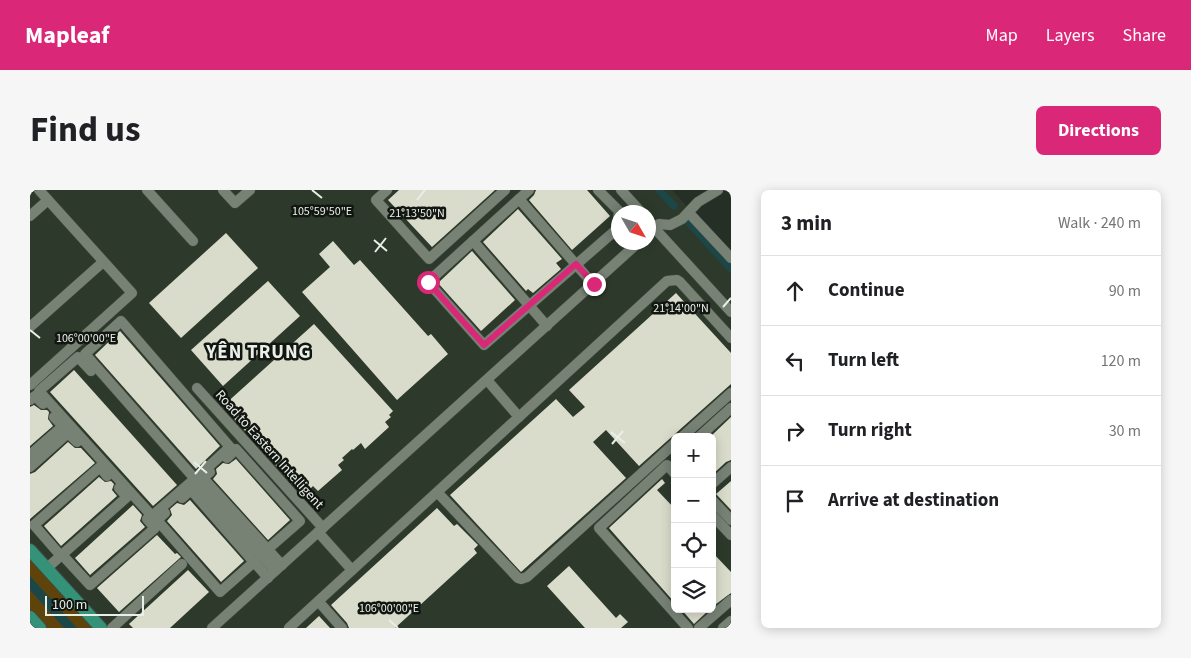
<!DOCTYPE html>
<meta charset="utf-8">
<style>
body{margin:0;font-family:"Source Sans 3",sans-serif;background:#f6f6f6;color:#202124}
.controls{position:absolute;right:15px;bottom:15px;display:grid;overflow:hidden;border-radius:8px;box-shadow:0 2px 12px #0003}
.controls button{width:45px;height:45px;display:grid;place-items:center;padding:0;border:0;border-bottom:1px solid #e0e0e0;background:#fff;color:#202124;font:25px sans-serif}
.compass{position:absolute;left:581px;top:15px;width:45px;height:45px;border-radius:50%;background:#fff;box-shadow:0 2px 12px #0003;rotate:129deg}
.scale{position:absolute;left:15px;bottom:12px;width:99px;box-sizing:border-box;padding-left:5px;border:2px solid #e9efe8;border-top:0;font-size:14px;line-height:18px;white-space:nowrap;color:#e9efe8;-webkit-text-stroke:4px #121611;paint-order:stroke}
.stop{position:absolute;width:15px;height:15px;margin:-11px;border:4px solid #db2777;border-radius:50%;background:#fff}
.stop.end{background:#db2777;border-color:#fff;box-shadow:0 1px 5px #0008}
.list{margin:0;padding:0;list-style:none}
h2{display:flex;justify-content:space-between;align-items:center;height:65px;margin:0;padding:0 20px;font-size:21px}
h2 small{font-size:16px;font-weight:400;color:#757577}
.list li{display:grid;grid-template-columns:32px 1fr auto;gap:15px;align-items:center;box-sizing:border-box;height:70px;padding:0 20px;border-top:1px solid #e0e0e0}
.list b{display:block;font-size:19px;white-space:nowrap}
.list em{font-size:16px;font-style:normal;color:#757577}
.icon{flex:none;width:28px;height:28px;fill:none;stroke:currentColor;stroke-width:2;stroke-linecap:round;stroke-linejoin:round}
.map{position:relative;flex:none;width:701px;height:438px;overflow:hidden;border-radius:8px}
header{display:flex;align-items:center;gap:30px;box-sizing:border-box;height:70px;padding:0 25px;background:#db2777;color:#fff}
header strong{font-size:24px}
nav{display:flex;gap:28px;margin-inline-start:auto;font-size:18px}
.intro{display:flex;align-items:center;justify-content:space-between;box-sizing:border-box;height:120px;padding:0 30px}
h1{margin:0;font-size:35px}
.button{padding:12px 22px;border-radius:8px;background:#db2777;color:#fff;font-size:18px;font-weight:700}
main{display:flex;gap:30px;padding:0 30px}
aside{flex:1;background:#fff;border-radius:8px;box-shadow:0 2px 12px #0003}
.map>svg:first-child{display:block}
.built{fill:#2d3a2b;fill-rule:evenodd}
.green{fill:#5e440a}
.water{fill:#1c4749}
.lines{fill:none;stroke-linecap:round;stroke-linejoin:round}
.canal{stroke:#1c4749;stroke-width:7}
.building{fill:#dadccb}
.minor-casing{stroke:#434b42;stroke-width:11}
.major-casing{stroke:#434b42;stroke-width:14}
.minor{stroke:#778275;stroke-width:10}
.major{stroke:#339278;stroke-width:12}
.route{stroke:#db2777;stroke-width:6}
.ticks{fill:none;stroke:#e9efe8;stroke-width:2}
.labels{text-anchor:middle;stroke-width:5;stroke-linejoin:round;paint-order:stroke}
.street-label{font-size:14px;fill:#e9efe8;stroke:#121611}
.district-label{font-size:19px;font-weight:bold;letter-spacing:1px;fill:#e9efe8;stroke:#121611}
.ticks-label{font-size:12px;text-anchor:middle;fill:#e9efe8;stroke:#121611;stroke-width:5;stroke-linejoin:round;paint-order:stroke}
</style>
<header>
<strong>Mapleaf</strong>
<nav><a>Map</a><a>Layers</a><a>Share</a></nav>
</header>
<div class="intro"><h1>Find us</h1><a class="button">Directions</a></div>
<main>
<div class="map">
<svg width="701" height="438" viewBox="0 0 701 438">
<rect width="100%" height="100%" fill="#262f25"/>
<path class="built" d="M0,0H642L701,65V438H0ZM588,22H618V52H588ZM645,247H682V419H645Z"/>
<path class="green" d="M0,367L64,438H15L0,421Z"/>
<path class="water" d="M0,386L47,438H34L0,400Z"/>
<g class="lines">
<g class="canal">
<path d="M629,0L644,16"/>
<path d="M658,32L701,79"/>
</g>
</g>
<g class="building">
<path d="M369,0H465L402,57L358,10Z"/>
<path d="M506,0H557L580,26L542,60L499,10L504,5Z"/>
<path d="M488,19L532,69L526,73L531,79L503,103L498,99L496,101L453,52Z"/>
<path d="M196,43L228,78L151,148L119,113Z"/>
<path d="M303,51L324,75L330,70L398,146L401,144L418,164L367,210L272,102L300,77L289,64Z"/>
<path d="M442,61L485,110L451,141L408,93Z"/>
<path d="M238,91L270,126L193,196L161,160Z"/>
<path d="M646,103L701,163V194L609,276L576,240L563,252L596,288L491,382L420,305L526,209L543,227L555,217L539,200Z"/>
<path d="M284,134L363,221L359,225L361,227L355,232L359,237L335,259L331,253L323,260L322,259L312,268L314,270L308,275L312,280L288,301L283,296L276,303L274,301L271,304L193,216Z"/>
<path d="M90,141L190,256L166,279L65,165Z"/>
<path d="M44,180L147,295L123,316L20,202Z"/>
<path d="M4,215L11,220H17L19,222L18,229L23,236L0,256V217Z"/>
<path d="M701,227V270L696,272L682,285V247H680Z"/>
<path d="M38,252L45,258H51L65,273L0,329V284L5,282Z"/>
<path d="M206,269L260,330L238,350L183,289L187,284L186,279L193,273L199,274Z"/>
<path d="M69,287L75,292L81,291L84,294L82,300L87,306L31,356L14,336Z"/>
<path d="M632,289L635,293L627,300L645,319V413L579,338Z"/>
<path d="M701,291V320L686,304Z"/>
<path d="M160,310L214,371L191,392L137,331L142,325L140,319L147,313L154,315Z"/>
<path d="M103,315L112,325L110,331L115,337L60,385L45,368Z"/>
<path d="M407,318L424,336L427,334L448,355L444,359L447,363L365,438H319L317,433L301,415Z"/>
<path d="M127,345L145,364L147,363L151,367L89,422L67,398Z"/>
<path d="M682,362L701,382V403L682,417Z"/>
<path d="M539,376L586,428L590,424L598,432L591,438H555L517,396Z"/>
<path d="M158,380L179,402L140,438H103L99,434Z"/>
<path d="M651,419H680L664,434Z"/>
<path d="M289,426L300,438H276Z"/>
</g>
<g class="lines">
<defs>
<g id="minor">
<path d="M117,0L163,51"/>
<path d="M193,0L205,13L220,0"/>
<path d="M357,0L346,10L399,69L475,0"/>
<path d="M499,0L398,92L454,155L587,39L589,21L568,0"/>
<path d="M591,0L611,22"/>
<path d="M489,9L563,94"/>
<path d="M659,23L701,68"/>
<path d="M0,26L18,10"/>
<path d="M618,31L701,122"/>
<path d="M618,44L629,34L640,35L652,29L668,12L688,0"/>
<path d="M443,51L517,136"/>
<path d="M0,137L73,72"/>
<path d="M61,181L48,167L9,201L122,326L161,292"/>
<path d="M457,190L489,227"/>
<path d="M0,195L102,103L9,0"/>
<path d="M167,198L293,338"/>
<path d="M0,210L5,206L13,214"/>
<path d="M652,247L701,203"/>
<path d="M669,247L701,218"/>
<path d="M0,265L33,236L24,227"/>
<path d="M197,268L206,259L270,331L238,359"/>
<path d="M0,277L38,243L47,252"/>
<path d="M180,282L173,288L252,375"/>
<path d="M645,284L637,275L569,338L658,438"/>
<path d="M165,289L200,257L91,131L55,164L165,289L169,293L167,294L245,381"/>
<path d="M682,294L701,277"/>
<path d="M408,303L488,388L491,389L497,387L645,253"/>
<path d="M152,308L161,300L238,388"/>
<path d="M682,310L701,330"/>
<path d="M135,323L127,330L190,402L224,372"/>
<path d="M682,325L701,345"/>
<path d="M288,342L322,380"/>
<path d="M31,366L4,335L70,277L77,286"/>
<path d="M36,369L60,395L125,338L117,329"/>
<path d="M17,378L97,307L89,298"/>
<path d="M289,412L312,438"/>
<path d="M82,438L152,374"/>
<path d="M182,438L609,52"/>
<path d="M259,438L637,91L647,90L650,92L701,148"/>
<path d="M669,438L701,410"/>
<path d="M693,438L701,431"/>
</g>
<g id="major">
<path d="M0,360L71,438"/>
<path d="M0,427L10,438"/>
</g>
</defs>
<use href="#minor" class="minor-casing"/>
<use href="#major" class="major-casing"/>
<use href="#minor" class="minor"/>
<use href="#major" class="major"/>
</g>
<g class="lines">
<path class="route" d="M398,92L454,155L546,74L564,94"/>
</g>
<path class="ticks" d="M282,0L292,8M387,10L395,0M344,50L357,61M345,62L356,48M693,117L701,108M0,140L10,148M581,242L595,253M582,254L593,241M164,272L177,283M165,284L176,271M359,430L368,438"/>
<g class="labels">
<g class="street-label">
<text transform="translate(240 259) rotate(48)" y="5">Road to Eastern Intelligent</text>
</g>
<g class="district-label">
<text x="229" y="168">YÊN TRUNG</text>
</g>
</g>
<g class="ticks-label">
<text x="292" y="25">105°59'50"E</text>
<text x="387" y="27">21°13'50"N</text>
<text x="651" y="122">21°14'00"N</text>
<text x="56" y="152">106°00'00"E</text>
<text x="359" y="422">106°00'00"E</text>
</g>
</svg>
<div class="controls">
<button>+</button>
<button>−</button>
<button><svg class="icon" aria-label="locate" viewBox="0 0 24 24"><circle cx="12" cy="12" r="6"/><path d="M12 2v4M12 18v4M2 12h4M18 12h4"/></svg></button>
<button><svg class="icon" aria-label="layers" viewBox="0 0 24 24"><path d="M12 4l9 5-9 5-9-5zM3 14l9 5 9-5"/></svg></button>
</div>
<svg class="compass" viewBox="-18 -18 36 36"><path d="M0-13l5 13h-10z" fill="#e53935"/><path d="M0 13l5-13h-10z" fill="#757577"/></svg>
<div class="scale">100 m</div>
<div class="stop" style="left:398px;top:92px"></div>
<div class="stop end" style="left:564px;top:94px"></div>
</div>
<aside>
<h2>3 min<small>Walk · 240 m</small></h2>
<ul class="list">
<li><svg class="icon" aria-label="ahead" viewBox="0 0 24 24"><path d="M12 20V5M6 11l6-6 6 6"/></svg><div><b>Continue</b></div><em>90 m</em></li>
<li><svg class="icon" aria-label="left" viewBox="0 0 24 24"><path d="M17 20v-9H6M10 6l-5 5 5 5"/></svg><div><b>Turn left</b></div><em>120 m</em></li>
<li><svg class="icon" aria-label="right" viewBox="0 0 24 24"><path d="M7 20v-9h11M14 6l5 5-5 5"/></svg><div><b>Turn right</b></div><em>30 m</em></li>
<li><svg class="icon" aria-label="arrive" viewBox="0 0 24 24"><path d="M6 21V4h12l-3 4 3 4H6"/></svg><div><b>Arrive at destination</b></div></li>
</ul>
</aside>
</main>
